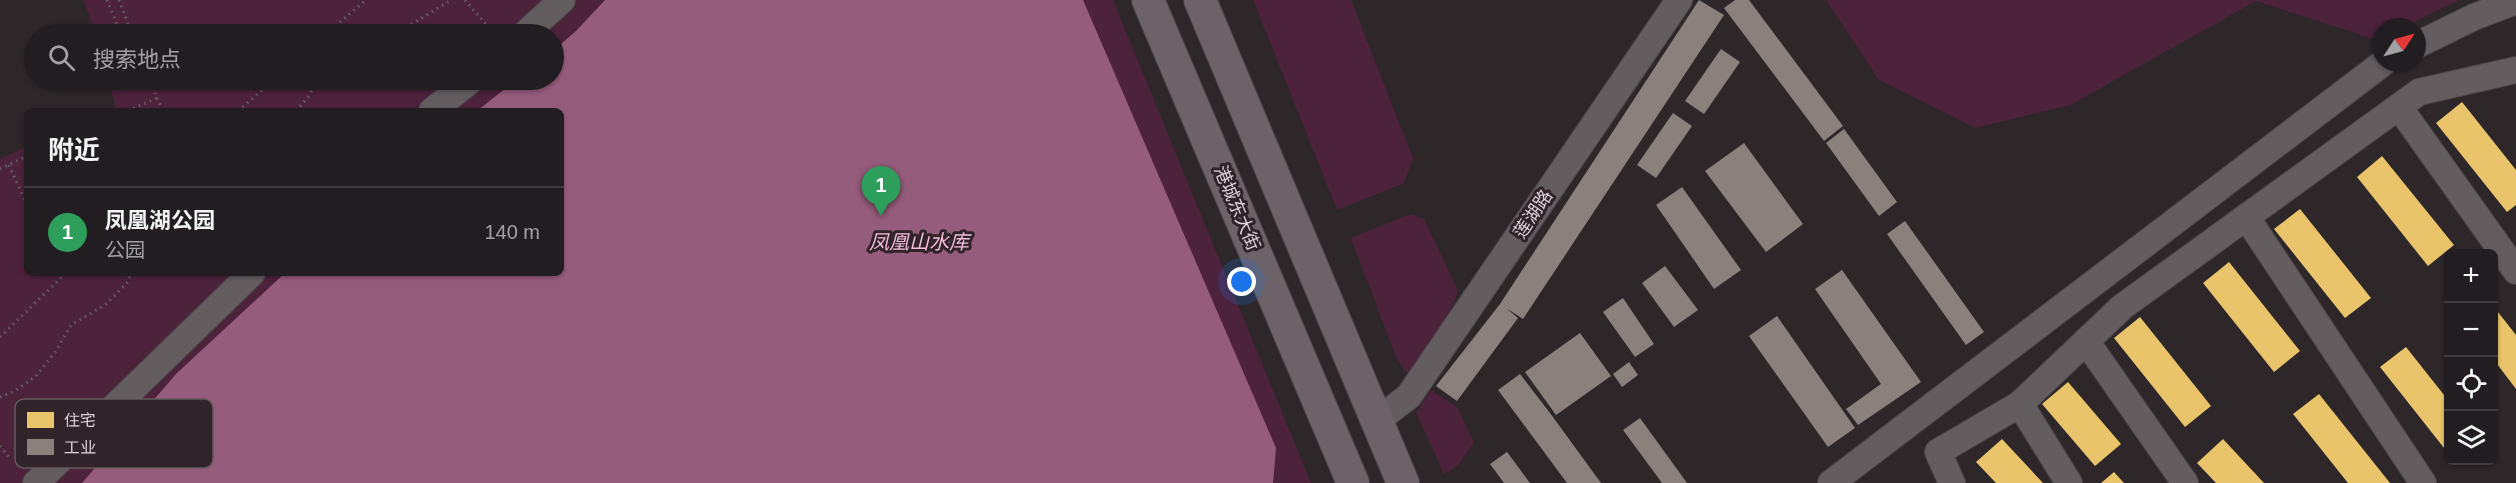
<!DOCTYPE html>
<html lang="zh">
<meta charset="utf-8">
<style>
body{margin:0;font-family:Arial,"Noto Sans SC",sans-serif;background:#2e2a2d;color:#f1f3f6}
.controls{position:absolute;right:18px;bottom:18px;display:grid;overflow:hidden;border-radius:9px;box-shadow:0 2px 4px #0004}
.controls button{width:54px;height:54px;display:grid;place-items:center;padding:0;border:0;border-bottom:2px solid #3f3b3e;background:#221d20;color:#f1f3f6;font:30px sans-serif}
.compass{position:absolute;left:2372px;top:18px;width:54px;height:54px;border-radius:50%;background:#221d20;box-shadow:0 2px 4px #0004;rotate:54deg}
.you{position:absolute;left:1242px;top:282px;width:21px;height:21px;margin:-15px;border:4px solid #fff;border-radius:50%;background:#1a73e8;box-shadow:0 0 0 9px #1a73e833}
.badge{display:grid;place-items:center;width:39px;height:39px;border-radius:50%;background:#9f979b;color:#fff;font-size:20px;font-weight:700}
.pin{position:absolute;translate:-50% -50px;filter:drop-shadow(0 2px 3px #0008)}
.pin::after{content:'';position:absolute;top:32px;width:21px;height:18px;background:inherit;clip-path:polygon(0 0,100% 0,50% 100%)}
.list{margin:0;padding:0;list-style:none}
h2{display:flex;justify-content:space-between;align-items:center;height:78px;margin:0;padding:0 24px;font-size:26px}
h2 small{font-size:20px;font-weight:400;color:#a2a2a5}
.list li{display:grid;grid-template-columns:39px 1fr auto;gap:18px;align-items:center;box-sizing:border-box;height:90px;padding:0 24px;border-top:2px solid #3f3b3e}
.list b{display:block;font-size:22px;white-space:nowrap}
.list p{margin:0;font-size:20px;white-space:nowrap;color:#a2a2a5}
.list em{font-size:20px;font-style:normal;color:#a2a2a5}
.icon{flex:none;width:33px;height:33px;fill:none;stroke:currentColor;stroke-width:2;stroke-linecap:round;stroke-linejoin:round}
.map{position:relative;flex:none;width:2516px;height:483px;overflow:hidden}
.search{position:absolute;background:#221d20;box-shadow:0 2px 4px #0004;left:24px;top:24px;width:540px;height:66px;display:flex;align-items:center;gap:15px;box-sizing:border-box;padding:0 21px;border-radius:33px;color:#a2a2a5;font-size:22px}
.panel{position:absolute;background:#221d20;box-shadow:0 2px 4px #0004;left:24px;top:108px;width:540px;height:168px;border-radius:9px}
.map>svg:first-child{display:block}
.green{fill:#4d223b}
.water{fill:#965c7c}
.homes{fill:#e9c46a}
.industry{fill:#8a817c}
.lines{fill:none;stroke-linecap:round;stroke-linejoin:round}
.minor-casing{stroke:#494446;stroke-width:28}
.major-casing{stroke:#494446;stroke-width:34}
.path{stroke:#646062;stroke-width:3;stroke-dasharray:1.5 4.5;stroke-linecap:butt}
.minor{stroke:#635d60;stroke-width:26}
.major{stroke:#6c6267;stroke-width:32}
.labels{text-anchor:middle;stroke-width:6;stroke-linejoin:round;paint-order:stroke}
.street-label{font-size:18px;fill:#dcd4d8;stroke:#30242a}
.water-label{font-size:20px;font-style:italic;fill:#f4bcda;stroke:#30242a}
.key{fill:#30242a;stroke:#64595e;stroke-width:1.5}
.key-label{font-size:16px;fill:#dcd4d8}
</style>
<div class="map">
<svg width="2516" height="483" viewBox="0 0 2516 483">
<rect width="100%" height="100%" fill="#2d272a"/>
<g class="green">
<path d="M84,0H1113L1311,483H0V159L27,146V273H561V111H106L116,107L108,80H554V34H95Z"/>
<path d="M1253,0H1351L1413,158L1404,183L1337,210Z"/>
<path d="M1826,0H2459L2404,27H2381V38L2377,40L2256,1L2070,105L1975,128L1879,80Z"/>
<path d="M1411,214L1424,219L1458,291L1442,333L1409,376L1396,357L1351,238Z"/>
<path d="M1431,390L1457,407L1474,443L1457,466L1444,474L1416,413Z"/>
</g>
<path class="water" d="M605,0H1083L1276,448L1273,483H82L176,374L285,273H561V111H477L516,80H554V50L576,31Z"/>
<g class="homes">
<path d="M2462,102L2516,170V205L2507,212L2436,123Z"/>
<path d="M2382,156L2454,245L2428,266L2357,177Z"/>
<path d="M2300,209L2371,298L2345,318L2274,229Z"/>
<path d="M2229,262L2300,351L2274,372L2203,283Z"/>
<path d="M2494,307L2516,335V389L2494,360Z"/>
<path d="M2140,317L2211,406L2185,427L2114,338Z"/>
<path d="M2406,347L2448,400V453L2380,367Z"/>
<path d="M2068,382L2121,444L2095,466L2042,404Z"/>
<path d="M2319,394L2390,483H2348L2293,414Z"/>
<path d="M2002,439L2043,483H1996L1976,462Z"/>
<path d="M2223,439L2264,483H2216L2197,463Z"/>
<path d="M2114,472L2124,483H2101Z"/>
</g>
<g class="industry">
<path d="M1699,0L1724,15L1523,319L1506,308L1518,318L1457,401L1436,386L1500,304Z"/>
<path d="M1735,0H1749L1843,126L1824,141L1724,8Z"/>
<path d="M1721,49L1740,62L1704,114L1685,101Z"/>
<path d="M1673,113L1692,126L1656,178L1637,165Z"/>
<path d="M1844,129L1897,202L1879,216L1826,143Z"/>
<path d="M1744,143L1803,224L1766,252L1705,171Z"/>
<path d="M1682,187L1741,270L1714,289L1656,205Z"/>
<path d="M1905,221L1984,332L1966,345L1887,234Z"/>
<path d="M1665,266L1698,310L1674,327L1642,283Z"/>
<path d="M1842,270L1921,382L1858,425L1846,409L1881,384L1815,289Z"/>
<path d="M1623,298L1654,344L1635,357L1603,312Z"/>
<path d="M1777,316L1855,428L1828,447L1749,336Z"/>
<path d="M1580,333L1611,376L1556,415L1525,372Z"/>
<path d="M1629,362L1638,375L1622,387L1613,374Z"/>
<path d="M1520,374L1550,413L1601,483H1567L1498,390Z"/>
<path d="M1640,418L1687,483H1662L1623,430Z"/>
<path d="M1507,452L1530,483H1504L1490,464Z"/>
</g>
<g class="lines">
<defs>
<g id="minor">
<path d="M525,34L562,0"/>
<path d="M2417,45L2474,17L2516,1"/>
<path d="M2399,107L2516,271"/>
<path d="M432,111L471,80"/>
<path d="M2247,218L2423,483"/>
<path d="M2086,341L2185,483"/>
<path d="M2020,404L2069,483"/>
<path d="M1378,420L1409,396L1679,0"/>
<path d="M36,483L252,273"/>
<path d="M1831,483L2383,63"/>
<path d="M1952,483L1938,452L2020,404L2122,307L2419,92L2516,70"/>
</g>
<g id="major">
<path d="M1148,0L1353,483"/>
<path d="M1200,0L1403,483"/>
</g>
</defs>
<use href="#minor" class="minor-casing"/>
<use href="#major" class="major-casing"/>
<g class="path">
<path d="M107,0L121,34"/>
<path d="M119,0L132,34"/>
<path d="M465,0L494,34"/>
<path d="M326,34L366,0"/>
<path d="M396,34L451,0"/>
<path d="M139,80L142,87"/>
<path d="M157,98L163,111"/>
<path d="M128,111L157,98L150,80"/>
<path d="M238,111L274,80"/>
<path d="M296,111L309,96L317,80"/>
<path d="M9,165L27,205"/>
<path d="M0,169L27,156"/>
<path d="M0,337L66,273"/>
<path d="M0,397L15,391L36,376L56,351L71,325L105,305L128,282L131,273"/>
<path d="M0,446L9,457"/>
</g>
<use href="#minor" class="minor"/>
<use href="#major" class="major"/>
</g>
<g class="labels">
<g class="street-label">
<text transform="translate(1237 208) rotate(67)" y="6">港城东大街</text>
<text transform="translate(1533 214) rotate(-56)" y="6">莲湖路</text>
</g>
<g class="water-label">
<text x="919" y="249">凤凰山水库</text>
</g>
</g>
<rect x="15" y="399" width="198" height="69" rx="9" class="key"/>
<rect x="27" y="412" width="27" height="16" fill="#e9c46a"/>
<rect x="27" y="439" width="27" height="16" fill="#8a817c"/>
<g class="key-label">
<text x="64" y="426">住宅</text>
<text x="64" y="453">工业</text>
</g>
</svg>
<div class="controls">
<button>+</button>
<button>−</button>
<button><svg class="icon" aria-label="locate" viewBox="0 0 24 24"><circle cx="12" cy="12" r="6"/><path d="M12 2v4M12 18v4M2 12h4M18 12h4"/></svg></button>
<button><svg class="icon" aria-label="layers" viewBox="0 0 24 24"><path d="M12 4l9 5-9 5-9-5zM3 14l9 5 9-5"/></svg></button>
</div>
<svg class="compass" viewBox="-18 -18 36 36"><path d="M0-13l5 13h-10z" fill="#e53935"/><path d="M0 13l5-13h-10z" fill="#a2a2a5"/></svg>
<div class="you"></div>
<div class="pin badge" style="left:881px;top:216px;background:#2e9e5b">1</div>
<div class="search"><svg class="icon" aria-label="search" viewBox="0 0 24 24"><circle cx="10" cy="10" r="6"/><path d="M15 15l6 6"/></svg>搜索地点</div>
<section class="panel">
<h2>附近<small></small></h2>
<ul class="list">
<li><span class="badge" style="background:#2e9e5b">1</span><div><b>凤凰湖公园</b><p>公园</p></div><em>140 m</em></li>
</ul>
</section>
</div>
